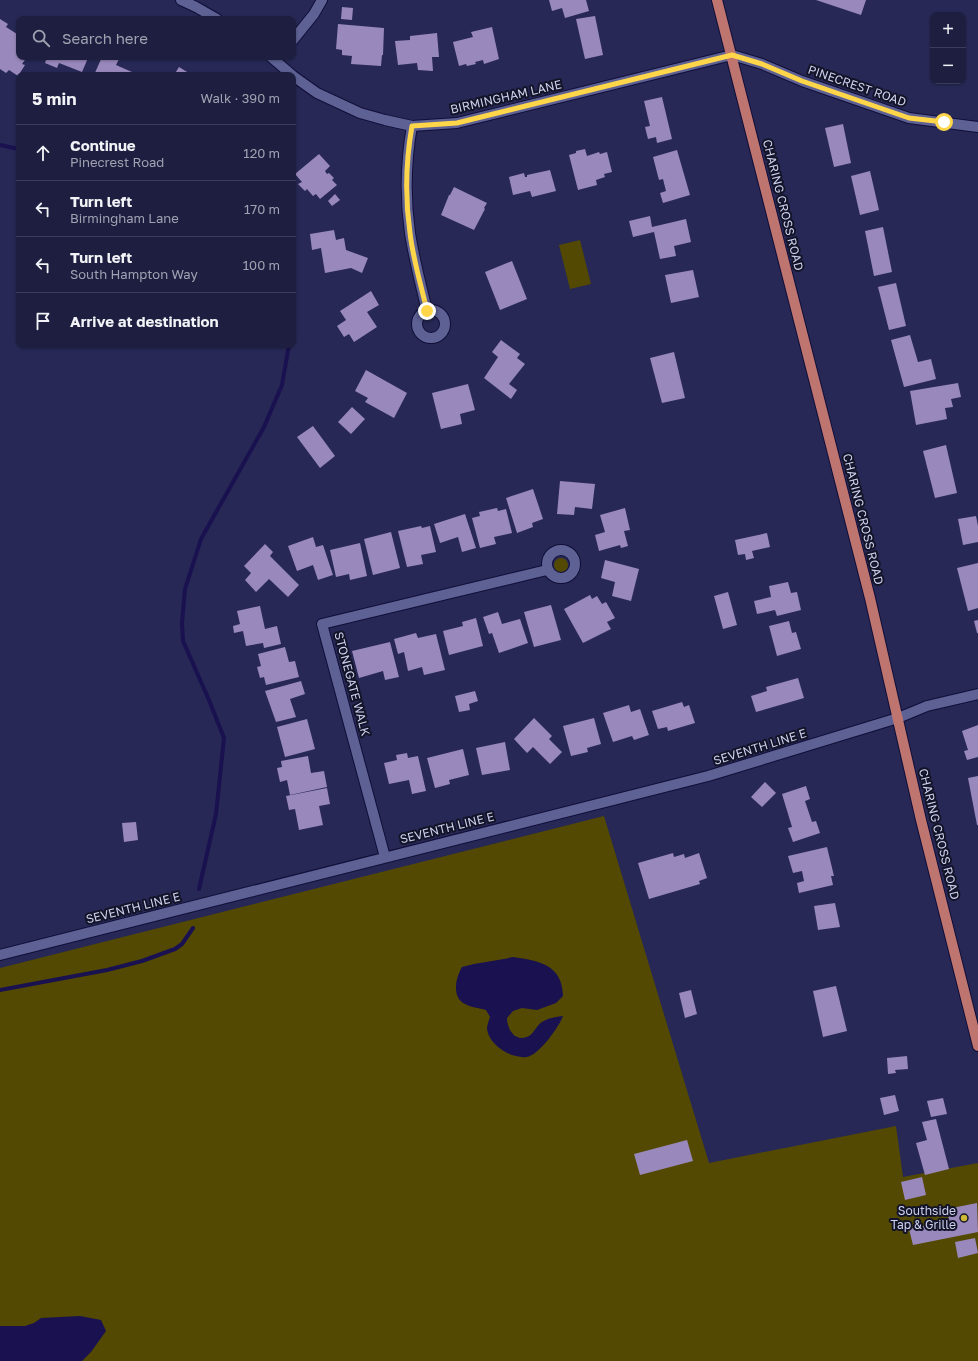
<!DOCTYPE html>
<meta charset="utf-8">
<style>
body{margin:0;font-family:"Golos Text",sans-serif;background:#252747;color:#f1f3f6}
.controls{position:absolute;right:12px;top:12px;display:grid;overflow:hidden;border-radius:8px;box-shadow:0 1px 3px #0004}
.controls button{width:36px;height:36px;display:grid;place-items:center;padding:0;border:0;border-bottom:1px solid #3b3c59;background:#1d1e40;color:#f1f3f6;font:20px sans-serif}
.stop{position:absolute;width:12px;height:12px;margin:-9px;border:3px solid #ffd54a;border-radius:50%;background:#fff}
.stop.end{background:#ffd54a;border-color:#fff;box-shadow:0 1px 4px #0008}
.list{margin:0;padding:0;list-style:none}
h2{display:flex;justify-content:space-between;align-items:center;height:52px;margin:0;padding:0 16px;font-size:17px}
h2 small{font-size:13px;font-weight:400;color:#a0a2b1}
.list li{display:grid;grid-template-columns:26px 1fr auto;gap:12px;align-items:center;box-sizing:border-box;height:56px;padding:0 16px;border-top:1px solid #3b3c59}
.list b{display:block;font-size:15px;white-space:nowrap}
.list p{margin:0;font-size:13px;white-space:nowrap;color:#a0a2b1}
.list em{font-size:13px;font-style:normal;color:#a0a2b1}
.icon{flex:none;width:22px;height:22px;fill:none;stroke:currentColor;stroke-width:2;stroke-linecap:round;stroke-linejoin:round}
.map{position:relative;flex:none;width:978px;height:1361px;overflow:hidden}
.search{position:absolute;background:#1d1e40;box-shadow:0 1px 3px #0004;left:16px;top:16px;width:280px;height:44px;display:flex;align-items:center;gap:10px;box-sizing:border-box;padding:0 14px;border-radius:8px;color:#a0a2b1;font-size:15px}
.panel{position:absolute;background:#1d1e40;box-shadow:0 1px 3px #0004;left:16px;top:72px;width:280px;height:276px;border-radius:8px}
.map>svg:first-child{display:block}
.green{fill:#534902}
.water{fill:#191150}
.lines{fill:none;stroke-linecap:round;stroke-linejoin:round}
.stream{stroke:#191150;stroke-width:4}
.building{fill:#9988bc}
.minor-casing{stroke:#110e39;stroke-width:12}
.major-casing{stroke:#110e39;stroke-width:12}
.minor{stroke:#5d6193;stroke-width:10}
.major{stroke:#be7570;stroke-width:10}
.route{stroke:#ffd54a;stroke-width:5}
.poi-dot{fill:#cdb938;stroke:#131428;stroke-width:1.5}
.labels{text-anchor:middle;stroke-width:4;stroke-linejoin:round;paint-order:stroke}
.street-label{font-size:12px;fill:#cdd1ee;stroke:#131428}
.poi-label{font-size:12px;fill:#cdd1ee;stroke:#131428;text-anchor:end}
</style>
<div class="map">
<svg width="978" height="1361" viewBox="0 0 978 1361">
<rect width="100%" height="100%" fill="#272855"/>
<g class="green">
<path d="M580,240L591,284L570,289L559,245Z"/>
<circle cx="561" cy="565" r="7"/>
<path d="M604,816L709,1163L896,1126L903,1177L978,1163V1361H0V968Z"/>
</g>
<g class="water">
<path d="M513,957C539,961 562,964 563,996L556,1003L537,1010L522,1008L513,1011L507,1018C507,1029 515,1043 529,1036C534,1033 537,1025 542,1022C548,1018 556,1017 563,1016C559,1027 539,1055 527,1057C511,1059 489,1045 487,1029C487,1025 489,1020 490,1017L486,1010C479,1008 470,1007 465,1004C451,997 456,977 462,967C479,962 496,961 513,957Z"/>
<path d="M80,1316L101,1320L106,1331L91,1352L82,1361H0V1326H25L34,1323L41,1318Z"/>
</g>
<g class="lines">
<g class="stream">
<path d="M0,145L19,149"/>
<path d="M199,889L216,814L224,738L209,700L183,641L182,623L185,589L201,539L264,427L282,385L289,345"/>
<path d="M0,990L107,970L142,961L175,949L182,944L193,928"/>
</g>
</g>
<g class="building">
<path d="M549,0H586L589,11L565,18L562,8L552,11Z"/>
<path d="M816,0H866L861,15Z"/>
<path d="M342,7L353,8L352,20L341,19Z"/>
<path d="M595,16L603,55L585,59L576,19Z"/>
<path d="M0,19L8,24L6,27L17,34L19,31V57H27L22,64L25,65L18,76L9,70L6,73L0,69Z"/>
<path d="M338,24L384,28L383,55H382L381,66L351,64L352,56L342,55V50L336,49Z"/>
<path d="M492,27L499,59L484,64L483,60L475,62L476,64L467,66L466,64L459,66L453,42L473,37L471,32Z"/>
<path d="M437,33L439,57H432L433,71L418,70L417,63L398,65L395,41L410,40V36Z"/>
<path d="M47,57H93L91,60L88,58L82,72L59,63L57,68L45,63Z"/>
<path d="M102,57H120L116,65L132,72L130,75H94Z"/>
<path d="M179,67L192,75H174Z"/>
<path d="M662,97L672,139L657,143L656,137L648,139L645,127L650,126L644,101Z"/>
<path d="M843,124L851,163L834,167L825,128Z"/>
<path d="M585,149L587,156L599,152L600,154L607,152L612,172L604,174L605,177L596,180L597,185L578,190L569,155L576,153V151Z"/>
<path d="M677,150L690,195L663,203L660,193L666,191L663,179L659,180L653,157Z"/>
<path d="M319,154L330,166L325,171L327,174L329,173L334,178L332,180L337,185L320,199L316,194L313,196L307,189L305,191L298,184L302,182L295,174Z"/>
<path d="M550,170L556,191L532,197L530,191L513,195L509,177L524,173L525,177H527V175Z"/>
<path d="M870,171L879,210L860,215L851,176Z"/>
<path d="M454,187L487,203L484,208L485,209L474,230L441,215L449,195H450Z"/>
<path d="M335,194L340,200L332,206L328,201Z"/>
<path d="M650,216L652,227L686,219L691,242L674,246L676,256L660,259L654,232L633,237L629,221Z"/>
<path d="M883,227L892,272L874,276L865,231Z"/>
<path d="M334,230L336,240L344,238L346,250L368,258L362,273L351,268L325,273L321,248L312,250L310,234Z"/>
<path d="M512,261L527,299L500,310L485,272Z"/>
<path d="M693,270L699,297L671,303L665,275Z"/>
<path d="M896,283L906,326L889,330L878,287Z"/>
<path d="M371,291L379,305L367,312L377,327L354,342L349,334L344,337L337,326L346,320L340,311Z"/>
<path d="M910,335L918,362L931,359L936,379L904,387L891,340Z"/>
<path d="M501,340L520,354L517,358L525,364L509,384L517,390L511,399L484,378L498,357L492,352Z"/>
<path d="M674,352L685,398L662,403L650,358Z"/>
<path d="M366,370L407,393L394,418L365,402L368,398L355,391Z"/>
<path d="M958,383L961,397L951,399L953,407L945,408L947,419L916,425L910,391Z"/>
<path d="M468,384L475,410L460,414L462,424L441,429L432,393Z"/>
<path d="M352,407L365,419L351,434L338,422Z"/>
<path d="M313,426L335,456L320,468L297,437Z"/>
<path d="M946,445L957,493L935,498L923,451Z"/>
<path d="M560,481L595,484L592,509L575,507L574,515L557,514Z"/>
<path d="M533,489L543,519L532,523L533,527L517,533L506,498Z"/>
<path d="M497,508L498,511L506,509L512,533L494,537L496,544L480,548L472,518L480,516L479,512Z"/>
<path d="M625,508L630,530L624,531L628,546L621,548L620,545L599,551L595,535L605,532L600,515Z"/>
<path d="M465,514L476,548L462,552L458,537L440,543L434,524Z"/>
<path d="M976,516L978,526V542L963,545L958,519Z"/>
<path d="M421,526L422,528L430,526L436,552L421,555L423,564L407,567L398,531Z"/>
<path d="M391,532L400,568L373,575L364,539Z"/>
<path d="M767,533L770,547L752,551L754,558L746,560L745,554L738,555L735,540Z"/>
<path d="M313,537L316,547L323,545L333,575L318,580L313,565L297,571L288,546Z"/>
<path d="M360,543L367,576L350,580L349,574L336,577L330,550Z"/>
<path d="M265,544L273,552L270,556L299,585L288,597L269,579L256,592L245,580L251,573L244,566Z"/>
<path d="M605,560L639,569L631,601L612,596L615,582L601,578Z"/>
<path d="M978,563V608L968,611L957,568Z"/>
<path d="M788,582L791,593L797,592L801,610L777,616L775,610L757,614L754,601L771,597L769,586Z"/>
<path d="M728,592L737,625L723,629L714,596Z"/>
<path d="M590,595L592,599L597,596L602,604L606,602L615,618L607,622L611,629L583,643L564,609Z"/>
<path d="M551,605L561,640L534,647L524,612Z"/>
<path d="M260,606L265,629L277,626L281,644L264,648L263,643L246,646L243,631L234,633L233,626L240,624L237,611Z"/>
<path d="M498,612L502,624L520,619L528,643L499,653L492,633L489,634L483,617Z"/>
<path d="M476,618L483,646L449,655L443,631L463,626L462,622Z"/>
<path d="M978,620V633H977L974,621Z"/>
<path d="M789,621L792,633L796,632L801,649L777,656L769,626Z"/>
<path d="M416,633L418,638L436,634L445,670L424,675L422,667L408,671L404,652L398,654L394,639Z"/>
<path d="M390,642L399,677L385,680L383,671L359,678L352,651Z"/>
<path d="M285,647L289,662L295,661L299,677L266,685L264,677L260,678L257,667L261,666L258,654Z"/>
<path d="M798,678L804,698L756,712L751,696L767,691L766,687Z"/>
<path d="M301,681L305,694L290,699L296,717L276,722L265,691Z"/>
<path d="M475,691L478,701L469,704L470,710L459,712L455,696Z"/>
<path d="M682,702L684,707L689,705L695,723L668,731L667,727L658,729L652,711Z"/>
<path d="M629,705L631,712L640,709L649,735L634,740L632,736L613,742L603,713Z"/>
<path d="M534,718L552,736L549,739L562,752L550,764L533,747L527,753L514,739Z"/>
<path d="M594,718L601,744L587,748L588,752L571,756L563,726Z"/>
<path d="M307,719L315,749L285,757L277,727Z"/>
<path d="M978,725V757L967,760L964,751L968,750L962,731Z"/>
<path d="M505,742L510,770L482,775L476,748Z"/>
<path d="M463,749L469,775L449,780L450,784L435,788L427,758Z"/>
<path d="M407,753L408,758L418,756L426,791L412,794L409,780L389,784L384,763L397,760L396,755Z"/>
<path d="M308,756L311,773L324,771L327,787L290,795L287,780L280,782L277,768L282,767L281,761Z"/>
<path d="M978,776V825H977L968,778Z"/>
<path d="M765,782L776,793L762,807L751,797Z"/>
<path d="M806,786L810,799L805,801L812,822L816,821L820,833L793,842L788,828L792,827L782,794Z"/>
<path d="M327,788L330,804L319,806L323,825L299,830L295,809L289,810L286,796Z"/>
<path d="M136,822L138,840L124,842L122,823Z"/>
<path d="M827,847L834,876H831L833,885L799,893L797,883L804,881L802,871L793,873L788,856Z"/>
<path d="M673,853L674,857L684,854L685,858L699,853L707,878L699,881L700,884L649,899L638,863Z"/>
<path d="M835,903L840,927L818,930L814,906Z"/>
<path d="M836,986L847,1031L823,1037L813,991Z"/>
<path d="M691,990L697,1014L685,1018L679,993Z"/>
<path d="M907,1056L908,1069L895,1070L896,1073L888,1074L887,1058Z"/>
<path d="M895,1095L899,1111L884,1115L880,1098Z"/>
<path d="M943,1098L947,1114L931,1117L927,1101Z"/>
<path d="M936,1119L949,1169L925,1175L916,1143L927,1140L922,1122Z"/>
<path d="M687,1140L693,1161L640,1175L634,1154Z"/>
<path d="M922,1177L926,1195L905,1200L901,1182Z"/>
<path d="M977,1203L978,1232L913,1245L909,1229L949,1221L947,1209Z"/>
<path d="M975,1238L978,1253L958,1258L955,1242Z"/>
</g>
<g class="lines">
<defs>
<g id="minor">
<path d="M181,0L196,7L217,19"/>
<path d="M293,40L314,14L322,0"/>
<path d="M271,57L292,75"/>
<path d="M293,76L317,93L360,113L385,120L412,126L457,123L732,55L762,64L802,81L909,118L978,127"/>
<path d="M412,126C406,160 405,198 410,233C414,259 421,285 427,311"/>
<circle cx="431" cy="324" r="14"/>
<circle cx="561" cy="564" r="14"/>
<path d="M385,857L322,624L547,570"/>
<path d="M0,955L708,776L898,718L927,706L978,694"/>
</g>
<path id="major" d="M717,0L870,598L921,820L978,1046"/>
</defs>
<use href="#minor" class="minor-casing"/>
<use href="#major" class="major-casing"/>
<use href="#minor" class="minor"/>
<use href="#major" class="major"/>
</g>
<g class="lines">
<path class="route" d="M427,311C421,285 413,259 410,233C405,198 406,160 412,126L457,123L732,55L762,64L802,81L909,118L944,122"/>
</g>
<circle class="poi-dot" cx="964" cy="1218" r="4"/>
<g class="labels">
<g class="street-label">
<text transform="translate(857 86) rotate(19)" y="4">PINECREST ROAD</text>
<text transform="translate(506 97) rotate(-13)" y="4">BIRMINGHAM LANE</text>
<text transform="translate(783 205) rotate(76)" y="4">CHARING CROSS ROAD</text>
<text transform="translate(863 519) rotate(76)" y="4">CHARING CROSS ROAD</text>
<text transform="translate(352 684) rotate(75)" y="4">STONEGATE WALK</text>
<text transform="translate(760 747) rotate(-17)" y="4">SEVENTH LINE E</text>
<text transform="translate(447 828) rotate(-14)" y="4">SEVENTH LINE E</text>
<text transform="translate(939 834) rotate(76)" y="4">CHARING CROSS ROAD</text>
<text transform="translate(133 908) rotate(-14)" y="4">SEVENTH LINE E</text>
</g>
<g class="poi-label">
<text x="956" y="1215">Southside<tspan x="956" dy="14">Tap &amp; Grille</tspan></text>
</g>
</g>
</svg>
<div class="controls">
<button>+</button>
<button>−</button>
</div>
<div class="stop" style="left:944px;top:122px"></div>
<div class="stop end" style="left:427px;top:311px"></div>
<div class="search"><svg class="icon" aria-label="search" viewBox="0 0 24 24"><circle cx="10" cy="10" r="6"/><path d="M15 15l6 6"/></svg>Search here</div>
<section class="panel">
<h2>5 min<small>Walk · 390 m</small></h2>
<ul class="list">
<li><svg class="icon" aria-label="ahead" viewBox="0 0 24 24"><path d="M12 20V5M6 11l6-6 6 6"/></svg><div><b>Continue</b><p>Pinecrest Road</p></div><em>120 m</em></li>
<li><svg class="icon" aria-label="left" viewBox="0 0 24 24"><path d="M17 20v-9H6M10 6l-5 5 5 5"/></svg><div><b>Turn left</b><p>Birmingham Lane</p></div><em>170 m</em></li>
<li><svg class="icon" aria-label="left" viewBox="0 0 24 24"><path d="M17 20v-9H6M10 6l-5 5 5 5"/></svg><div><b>Turn left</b><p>South Hampton Way</p></div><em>100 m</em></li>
<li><svg class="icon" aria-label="arrive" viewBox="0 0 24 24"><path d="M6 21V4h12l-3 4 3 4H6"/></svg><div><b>Arrive at destination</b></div></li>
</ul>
</section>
</div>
